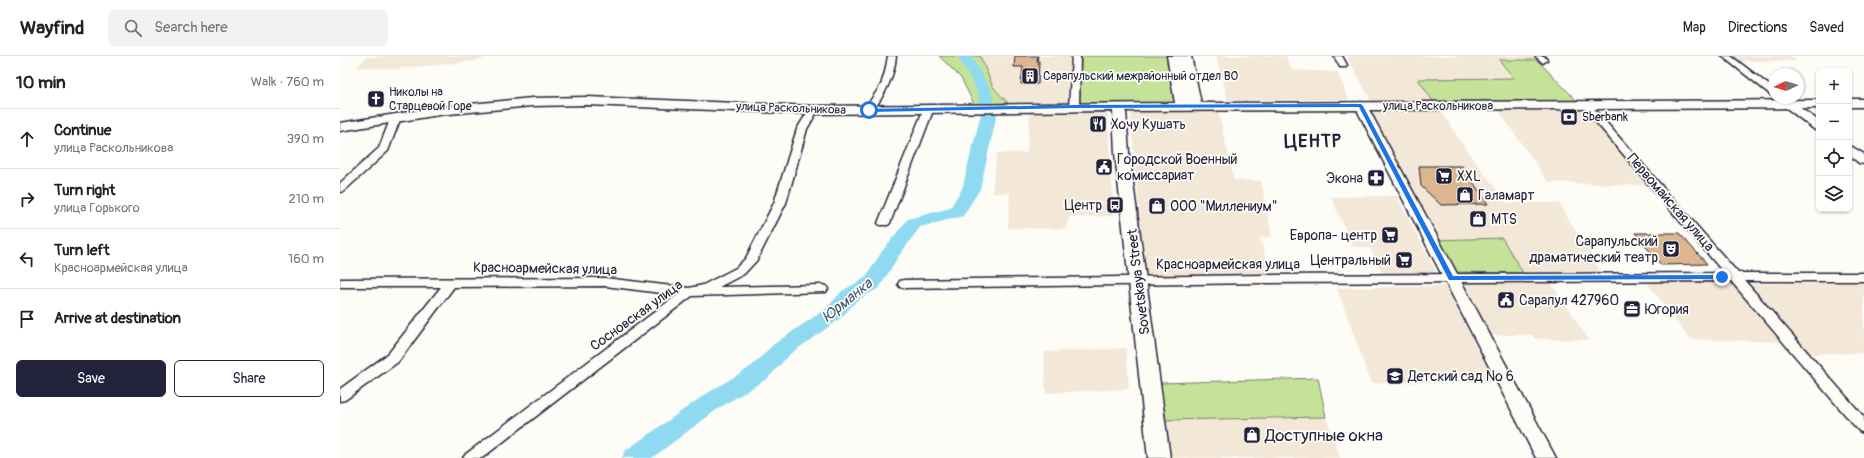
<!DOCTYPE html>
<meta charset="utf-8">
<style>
body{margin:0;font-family:Pangolin,sans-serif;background:#f2f2f2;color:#222}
.controls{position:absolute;right:12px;top:12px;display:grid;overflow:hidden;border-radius:6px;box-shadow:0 1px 3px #0004}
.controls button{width:36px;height:36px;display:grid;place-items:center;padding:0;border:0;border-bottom:1px solid #e0e0e0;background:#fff;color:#222;font:20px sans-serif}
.compass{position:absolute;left:1428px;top:12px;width:36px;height:36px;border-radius:50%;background:#fff;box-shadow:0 1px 3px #0004;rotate:266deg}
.stop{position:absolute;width:12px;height:12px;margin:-9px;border:3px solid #1a73e8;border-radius:50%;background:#fff}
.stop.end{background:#1a73e8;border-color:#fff;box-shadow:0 1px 4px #0008}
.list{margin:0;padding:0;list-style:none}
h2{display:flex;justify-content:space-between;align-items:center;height:52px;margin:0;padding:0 16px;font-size:17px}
h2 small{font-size:13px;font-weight:400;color:#767676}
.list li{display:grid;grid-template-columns:26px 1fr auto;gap:12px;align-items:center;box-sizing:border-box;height:60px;padding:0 16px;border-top:1px solid #e0e0e0}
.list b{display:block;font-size:15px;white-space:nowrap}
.list p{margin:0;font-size:13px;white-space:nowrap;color:#767676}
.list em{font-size:13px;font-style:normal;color:#767676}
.actions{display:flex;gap:8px;padding:12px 16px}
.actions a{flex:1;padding:9px 0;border:1px solid #22223b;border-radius:6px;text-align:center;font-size:14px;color:#22223b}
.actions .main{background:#22223b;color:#fff}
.icon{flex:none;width:22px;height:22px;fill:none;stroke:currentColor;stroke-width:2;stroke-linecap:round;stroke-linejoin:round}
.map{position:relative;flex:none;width:1524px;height:402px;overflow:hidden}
header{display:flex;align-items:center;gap:24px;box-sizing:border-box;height:56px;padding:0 20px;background:#fff;border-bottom:1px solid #e0e0e0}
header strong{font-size:19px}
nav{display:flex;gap:22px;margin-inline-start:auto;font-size:14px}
.search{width:280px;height:36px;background:#f2f2f2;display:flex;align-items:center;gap:10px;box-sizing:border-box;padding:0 14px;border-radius:6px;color:#767676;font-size:15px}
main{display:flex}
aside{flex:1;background:#fff}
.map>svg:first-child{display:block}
.built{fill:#f3e7d8}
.green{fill:#c5e299;stroke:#74826a}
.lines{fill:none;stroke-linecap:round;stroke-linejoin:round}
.river{fill:#8fdaf0;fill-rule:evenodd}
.building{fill:#ddb68e;stroke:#22223b}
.minor-casing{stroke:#22223b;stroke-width:3}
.tertiary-casing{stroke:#22223b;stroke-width:3}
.secondary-casing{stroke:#22223b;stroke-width:3}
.minor{fill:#fdfcf7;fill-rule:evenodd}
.tertiary{fill:#fdfcf7;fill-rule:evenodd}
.secondary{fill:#fdfcf7;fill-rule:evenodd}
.route{fill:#1a73e8}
.labels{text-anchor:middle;stroke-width:3.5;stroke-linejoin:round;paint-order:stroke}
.far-poi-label{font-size:12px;fill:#22223b;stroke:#fdfcf7;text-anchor:start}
.far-street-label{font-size:12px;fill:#22223b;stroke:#fdfcf7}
.poi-label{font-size:14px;fill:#22223b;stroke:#fdfcf7;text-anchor:start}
.street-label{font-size:14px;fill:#22223b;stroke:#fdfcf7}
.water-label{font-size:15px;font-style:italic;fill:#435971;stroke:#fdfcf7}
.near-poi-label{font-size:17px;fill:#22223b;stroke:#fdfcf7;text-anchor:start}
.district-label{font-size:18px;font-weight:bold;letter-spacing:1px;fill:#22223b;stroke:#fdfcf7}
</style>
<header>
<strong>Wayfind</strong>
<div class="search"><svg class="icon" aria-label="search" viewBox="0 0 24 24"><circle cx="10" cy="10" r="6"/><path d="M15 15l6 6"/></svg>Search here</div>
<nav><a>Map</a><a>Directions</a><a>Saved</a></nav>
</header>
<main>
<aside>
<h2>10 min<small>Walk · 760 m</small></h2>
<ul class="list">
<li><svg class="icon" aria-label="ahead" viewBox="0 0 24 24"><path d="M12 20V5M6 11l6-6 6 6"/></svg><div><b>Continue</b><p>улица Раскольникова</p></div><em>390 m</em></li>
<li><svg class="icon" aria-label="right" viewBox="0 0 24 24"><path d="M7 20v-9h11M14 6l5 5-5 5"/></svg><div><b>Turn right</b><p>улица Горького</p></div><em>210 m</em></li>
<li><svg class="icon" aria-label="left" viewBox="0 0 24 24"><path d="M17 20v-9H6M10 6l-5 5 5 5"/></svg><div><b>Turn left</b><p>Красноармейская улица</p></div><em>160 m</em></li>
<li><svg class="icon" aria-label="arrive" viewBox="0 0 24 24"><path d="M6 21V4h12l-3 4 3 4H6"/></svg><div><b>Arrive at destination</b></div></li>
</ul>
<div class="actions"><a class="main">Save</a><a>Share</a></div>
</aside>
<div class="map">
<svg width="1524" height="402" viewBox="0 0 1524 402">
<rect width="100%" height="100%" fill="#fdfcf7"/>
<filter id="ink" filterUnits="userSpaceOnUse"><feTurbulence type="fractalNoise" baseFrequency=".025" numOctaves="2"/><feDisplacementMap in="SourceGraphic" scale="8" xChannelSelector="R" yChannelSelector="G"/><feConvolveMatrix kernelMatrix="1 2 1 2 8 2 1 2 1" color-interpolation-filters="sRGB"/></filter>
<g filter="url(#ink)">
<g class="built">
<path d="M41,0H151L135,5L55,13L17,11L26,2Z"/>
<path d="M640,0H730L727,47H668L653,31Z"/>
<path d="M876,0H946L952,14L997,16L1009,44L888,45Z"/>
<path d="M1007,0H1192L1197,4L1159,5L1174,22L1079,23L1095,48H1033Z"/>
<path d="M1391,0H1487H1450L1457,5H1398Z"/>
<path d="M1028,53H1099L1130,99L1167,147H1219L1261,217H1183L1162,182L1095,184L1054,99Z"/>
<path d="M767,55L774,160L730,161L725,173L668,172L670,137H652L657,97H687L690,56Z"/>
<path d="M790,55H878L894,124L921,125L932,181L920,182L931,220H805Z"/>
<path d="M1159,55H1244L1311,130L1208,126Z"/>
<path d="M1057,140L1096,216V217L1043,218L1030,192L1013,191L991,141Z"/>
<path d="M1209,225L1249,284L1195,283L1192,279H1149L1122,227Z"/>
<path d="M1306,225L1391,226L1441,286L1350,283Z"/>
<path d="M1524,227V297L1466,298L1407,228Z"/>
<path d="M1105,230L1154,325L1031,327L997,232Z"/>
<path d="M786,292L789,333L706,337L704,296Z"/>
<path d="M986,361L1000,402H830L823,364Z"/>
</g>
<g class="green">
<path d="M599,0H640L653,31L668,47L634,48L621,22Z"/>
<path d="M741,0H829L837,48H740Z"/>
<path d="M1159,4H1197L1237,45L1095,48L1078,23L1174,22Z"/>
<path d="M1162,182L1183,217L1114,216L1095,184Z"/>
<path d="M978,322L986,361L823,364L821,327Z"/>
</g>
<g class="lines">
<path class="river" d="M617,0H631L651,34L657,58L640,133L623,160L580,171L558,201L539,232L516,245L501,262L450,298L428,322L379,352L312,402H282L285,395L363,340L412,310L434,288L487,252L502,235L525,222L543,194L568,163L610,152L622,133L641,58L637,34Z"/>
</g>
<g class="building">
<path d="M675,0H698L697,5H699L698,28H681L683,11H674Z"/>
<path d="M1079,110H1122L1148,148L1101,149L1081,130Z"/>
<path d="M1295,177H1339L1367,208L1321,209Z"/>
</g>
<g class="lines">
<defs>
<g id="minor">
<path d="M548,0H556C554,22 545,38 532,56H526L524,54L541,29L545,16Z"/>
<path d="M732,0H740L739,51L734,54L729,51Z"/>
<path d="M994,0H1002L1007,9L1006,11H1000Z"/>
<path d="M1195,0H1204L1207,4L1203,7Z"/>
<path d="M1382,0H1391L1434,33V40L1431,39Z"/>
<path d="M1247,47L1250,48L1398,217H1524V225H1405L1524,361V377L1519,375L1391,225L924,227L564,232L560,231L558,228L560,225L564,224L924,219L1384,217L1244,52L1242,50Z"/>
<path d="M589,49L594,52L550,167L548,169H540L538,167L584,52Z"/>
<path d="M473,51L478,54L467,73L446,147L417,204L404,218L379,231L482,229L486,230L488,233L486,236L352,240L142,402H123L126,398L337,239L265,230L114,231L58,306L5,344L0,345V333L48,298L101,231H0V223L265,222L349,232L363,229L396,212L406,202L434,147L457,73L470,52Z"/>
<path d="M56,58L61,61L48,95L4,135L0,136V127L39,92L51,61Z"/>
</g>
<g id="tertiary">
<path d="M1448,45L1452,46L1479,65V75L1475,74L1444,50L1442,48L1444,46Z"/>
<path d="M1021,46L1027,50L1216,402H1196L1015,50Z"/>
<path d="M1509,89L1524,98V108L1519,107L1509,99Z"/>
</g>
<g id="secondary">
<path d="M827,0H839L840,4L839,0H851L861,47L1479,44V52L786,55L789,97L830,402H808L775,97L773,55L473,58L247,49L192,50L99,59L0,75V67L99,51L192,42L247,41L473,50L835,47Z"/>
<rect x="1509" y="43" width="15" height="8"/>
</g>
</defs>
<use href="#minor" class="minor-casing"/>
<use href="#tertiary" class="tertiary-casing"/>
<use href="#secondary" class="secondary-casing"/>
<use href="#minor" class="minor"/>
<use href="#tertiary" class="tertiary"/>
<use href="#secondary" class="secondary"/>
</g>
</g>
<path class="route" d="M1021,48L1023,50L1113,220L1382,219L1385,221L1382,223L1109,224L1019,51L734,52L529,56L526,54L529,53L734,49Z"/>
<defs>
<symbol id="building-square" viewBox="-11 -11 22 22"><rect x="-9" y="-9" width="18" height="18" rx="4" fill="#22223b" stroke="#fdfcf7"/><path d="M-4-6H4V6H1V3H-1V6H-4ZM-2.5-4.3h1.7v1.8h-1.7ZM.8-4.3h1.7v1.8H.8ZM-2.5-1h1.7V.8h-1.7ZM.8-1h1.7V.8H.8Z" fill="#fff"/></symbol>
<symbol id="church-square" viewBox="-11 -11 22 22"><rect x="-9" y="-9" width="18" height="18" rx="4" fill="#22223b" stroke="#fdfcf7"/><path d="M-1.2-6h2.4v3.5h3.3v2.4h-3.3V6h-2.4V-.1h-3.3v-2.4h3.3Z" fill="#fff"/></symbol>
<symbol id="bank-square" viewBox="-11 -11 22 22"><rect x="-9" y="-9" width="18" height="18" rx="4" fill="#22223b" stroke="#fdfcf7"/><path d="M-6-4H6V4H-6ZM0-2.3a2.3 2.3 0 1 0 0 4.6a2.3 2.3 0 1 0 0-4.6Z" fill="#fff"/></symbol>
<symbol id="restaurant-square" viewBox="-11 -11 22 22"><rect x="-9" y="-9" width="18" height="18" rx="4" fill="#22223b" stroke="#fdfcf7"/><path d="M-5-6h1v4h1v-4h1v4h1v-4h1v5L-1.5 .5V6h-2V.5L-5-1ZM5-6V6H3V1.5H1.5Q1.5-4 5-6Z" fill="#fff"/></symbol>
<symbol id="civic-square" viewBox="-11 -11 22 22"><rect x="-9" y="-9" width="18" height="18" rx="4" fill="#22223b" stroke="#fdfcf7"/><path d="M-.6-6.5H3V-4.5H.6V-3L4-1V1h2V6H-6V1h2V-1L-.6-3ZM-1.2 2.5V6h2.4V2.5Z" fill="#fff"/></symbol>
<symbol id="supermarket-square" viewBox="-11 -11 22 22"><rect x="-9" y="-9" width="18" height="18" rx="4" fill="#22223b" stroke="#fdfcf7"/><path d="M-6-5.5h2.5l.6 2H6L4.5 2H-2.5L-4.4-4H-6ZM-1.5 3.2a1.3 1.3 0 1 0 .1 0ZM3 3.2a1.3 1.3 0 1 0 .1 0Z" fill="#fff"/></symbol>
<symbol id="pharmacy-square" viewBox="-11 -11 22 22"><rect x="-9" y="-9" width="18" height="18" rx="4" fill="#22223b" stroke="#fdfcf7"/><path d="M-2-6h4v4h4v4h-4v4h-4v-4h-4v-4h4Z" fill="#fff"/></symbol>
<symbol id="shop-square" viewBox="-11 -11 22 22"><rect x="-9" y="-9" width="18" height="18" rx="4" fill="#22223b" stroke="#fdfcf7"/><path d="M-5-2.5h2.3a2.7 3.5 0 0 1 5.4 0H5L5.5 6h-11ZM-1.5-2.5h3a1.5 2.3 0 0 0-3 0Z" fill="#fff"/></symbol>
<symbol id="bus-square" viewBox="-11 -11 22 22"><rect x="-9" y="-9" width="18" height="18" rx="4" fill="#22223b" stroke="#fdfcf7"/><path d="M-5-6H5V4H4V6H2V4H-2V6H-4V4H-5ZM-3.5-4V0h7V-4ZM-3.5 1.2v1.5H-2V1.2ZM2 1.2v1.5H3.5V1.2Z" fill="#fff"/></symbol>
<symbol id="theatre-square" viewBox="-11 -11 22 22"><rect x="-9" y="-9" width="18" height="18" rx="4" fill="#22223b" stroke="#fdfcf7"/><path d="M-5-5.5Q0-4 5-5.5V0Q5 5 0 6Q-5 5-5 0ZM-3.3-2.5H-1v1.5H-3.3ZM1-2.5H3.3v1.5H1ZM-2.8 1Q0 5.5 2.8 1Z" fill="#fff"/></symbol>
<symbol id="office-square" viewBox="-11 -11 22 22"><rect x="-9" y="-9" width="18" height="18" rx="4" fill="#22223b" stroke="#fdfcf7"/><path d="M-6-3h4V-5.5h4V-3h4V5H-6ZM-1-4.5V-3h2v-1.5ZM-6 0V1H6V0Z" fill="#fff"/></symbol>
<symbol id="school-square" viewBox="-11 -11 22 22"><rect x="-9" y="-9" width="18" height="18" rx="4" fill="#22223b" stroke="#fdfcf7"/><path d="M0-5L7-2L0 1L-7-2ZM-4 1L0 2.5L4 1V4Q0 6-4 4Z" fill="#fff"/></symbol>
</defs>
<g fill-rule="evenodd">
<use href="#building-square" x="680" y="10" width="20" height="20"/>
<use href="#church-square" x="26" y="33" width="20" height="20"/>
<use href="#bank-square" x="1219" y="51" width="20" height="20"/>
<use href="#restaurant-square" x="748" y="58" width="20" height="20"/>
<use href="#civic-square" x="754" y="101" width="20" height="20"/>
<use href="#supermarket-square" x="1094" y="110" width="20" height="20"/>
<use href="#pharmacy-square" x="1026" y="112" width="20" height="20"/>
<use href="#shop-square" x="1115" y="129" width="20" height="20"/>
<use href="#bus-square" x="765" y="139" width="20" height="20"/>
<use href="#shop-square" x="807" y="140" width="20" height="20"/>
<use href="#shop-square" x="1128" y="153" width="20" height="20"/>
<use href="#supermarket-square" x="1040" y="169" width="20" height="20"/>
<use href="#theatre-square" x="1321" y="183" width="20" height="20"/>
<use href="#supermarket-square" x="1054" y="194" width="20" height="20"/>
<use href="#civic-square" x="1156" y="234" width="20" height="20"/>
<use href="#office-square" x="1282" y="243" width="20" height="20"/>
<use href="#school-square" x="1045" y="310" width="20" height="20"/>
<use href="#shop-square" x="902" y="369" width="20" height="20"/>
</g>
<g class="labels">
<g class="far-poi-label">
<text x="703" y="24">Сарапульский межрайонный отдел ВО</text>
<text x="49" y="40">Николы на<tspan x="49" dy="14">Старцевой Горе</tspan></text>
<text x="1242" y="65">Sberbank</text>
</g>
<g class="far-street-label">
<text x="1098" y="54">улица Раскольникова</text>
<text transform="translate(451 52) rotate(2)" y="4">улица Раскольникова</text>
</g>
<g class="poi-label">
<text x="771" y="73">Хочу Кушать</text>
<text x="777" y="108">Городской Военный<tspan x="777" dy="16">комиссариат</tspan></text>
<text x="1117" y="125">XXL</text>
<text x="1023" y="127" text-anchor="end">Экона</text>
<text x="1138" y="144">Галамарт</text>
<text x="762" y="154" text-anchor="end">Центр</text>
<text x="830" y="155">ООО "Миллениум"</text>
<text x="1151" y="168">MTS</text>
<text x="1037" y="184" text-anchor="end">Европа- центр</text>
<text x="1318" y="190" text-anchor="end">Сарапульский<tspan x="1318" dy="16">драматический театр</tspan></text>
<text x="1051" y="209" text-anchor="end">Центральный</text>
<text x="1179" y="249">Сарапул 427960</text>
<text x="1305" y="258">Югория</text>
<text x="1068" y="325">Детский сад № 6</text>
</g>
<g class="street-label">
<text transform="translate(1331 146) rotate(49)" y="5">Первомайская улица</text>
<text x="888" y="213">Красноармейская улица</text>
<text transform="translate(205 212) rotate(1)" y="5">Красноармейская улица</text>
<text transform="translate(798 226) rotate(-97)" y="5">Sovetskaya Street</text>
<text transform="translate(296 259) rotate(-36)" y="5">Сосновская улица</text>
</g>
<g class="water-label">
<text transform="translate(507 244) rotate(-39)" y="5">Юрманка</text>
</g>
<g class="near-poi-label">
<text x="925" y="385">Доступные окна</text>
</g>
<g class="district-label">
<text x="973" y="91">ЦЕНТР</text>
</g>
</g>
</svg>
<div class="controls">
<button>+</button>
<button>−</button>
<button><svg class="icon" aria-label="locate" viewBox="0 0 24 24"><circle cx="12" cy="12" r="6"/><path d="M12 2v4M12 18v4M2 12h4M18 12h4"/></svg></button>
<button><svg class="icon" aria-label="layers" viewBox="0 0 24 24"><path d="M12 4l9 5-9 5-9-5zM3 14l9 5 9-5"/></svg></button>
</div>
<svg class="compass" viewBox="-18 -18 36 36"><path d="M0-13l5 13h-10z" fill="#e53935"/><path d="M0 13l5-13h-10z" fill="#767676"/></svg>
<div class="stop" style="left:529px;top:54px"></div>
<div class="stop end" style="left:1382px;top:221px"></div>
</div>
</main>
